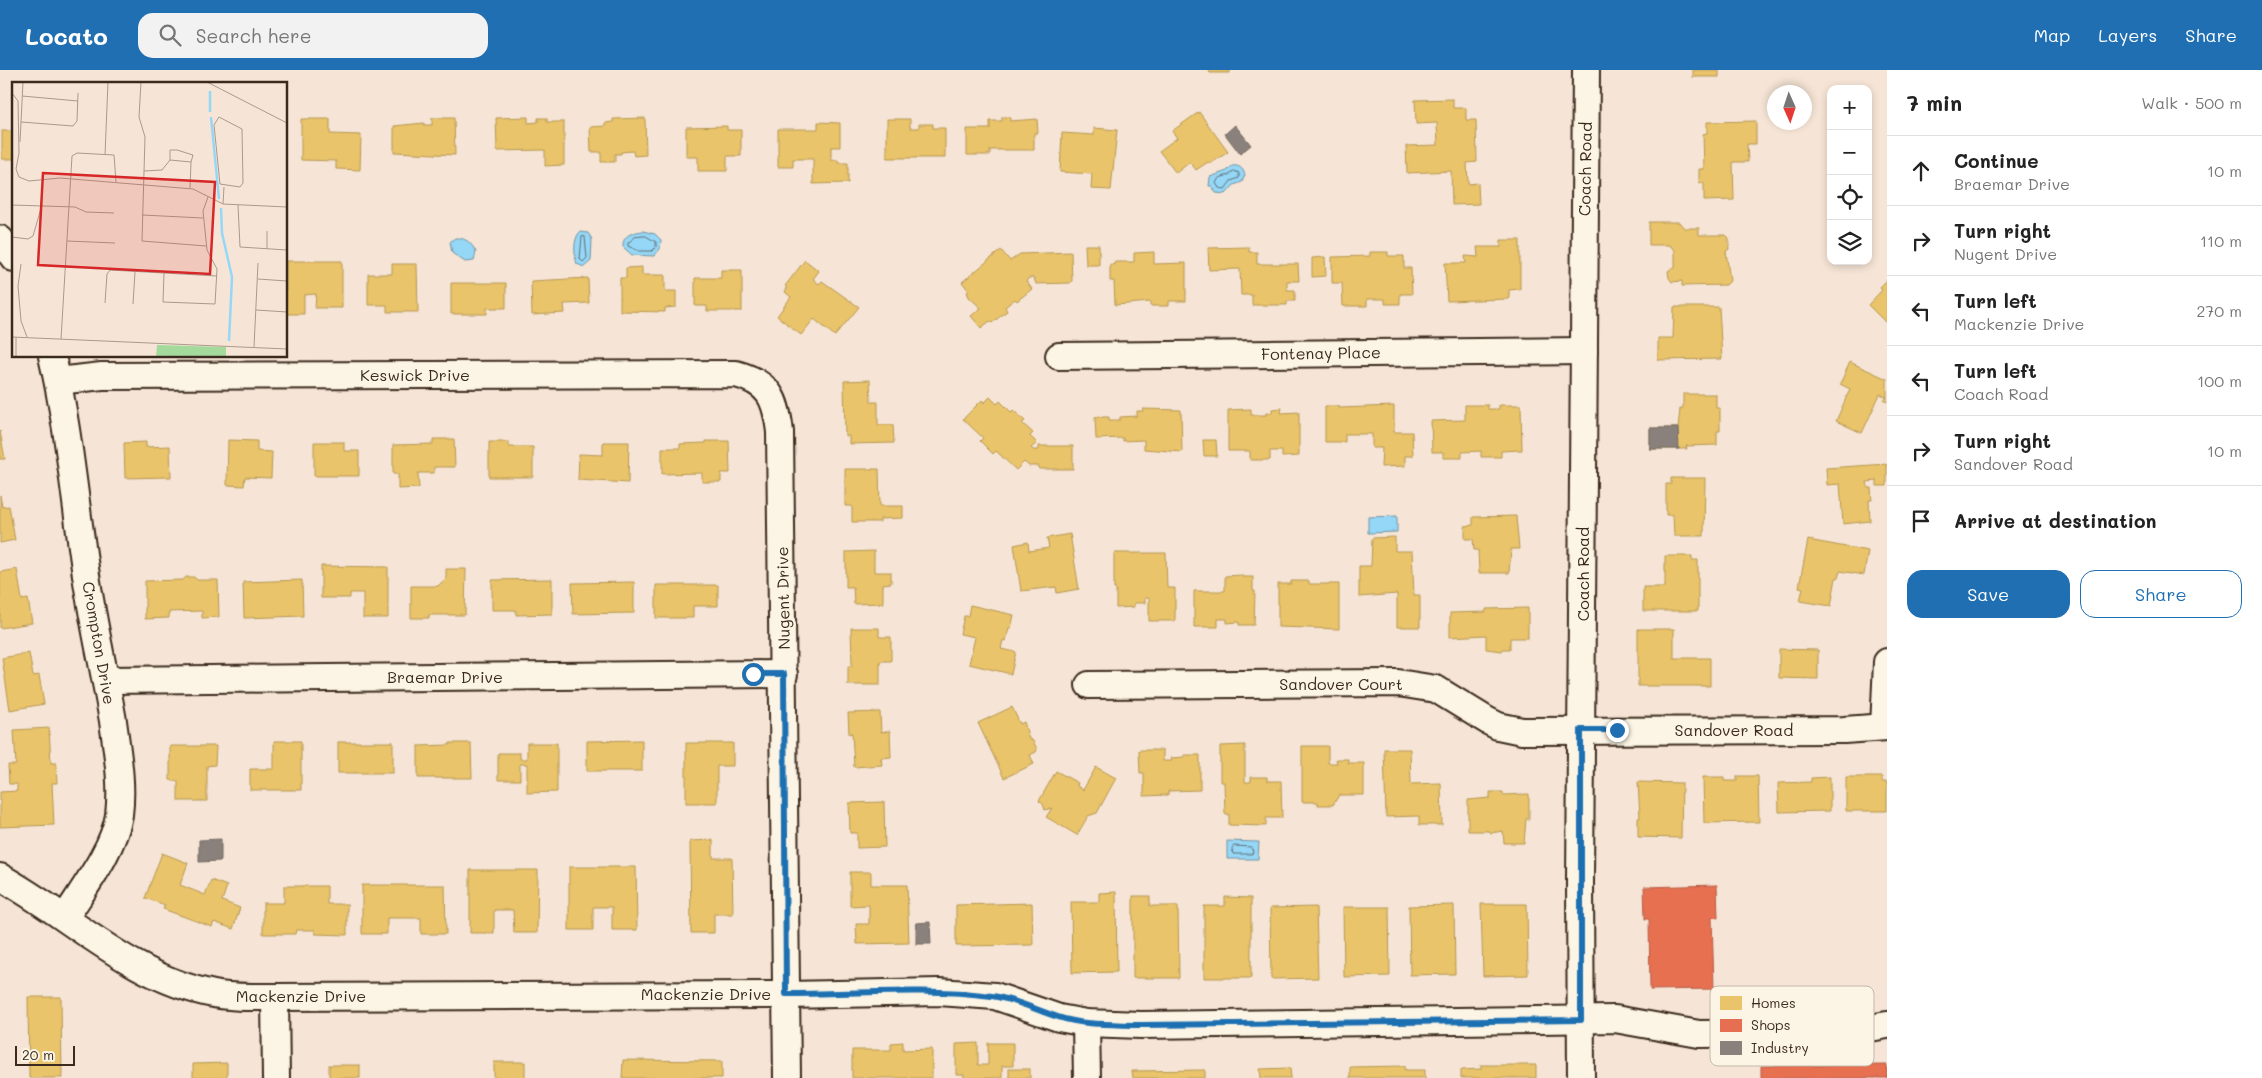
<!DOCTYPE html>
<meta charset="utf-8">
<style>
body{margin:0;font-family:Mali,sans-serif;background:#f2f2f2;color:#222}
.controls{position:absolute;right:15px;top:15px;display:grid;overflow:hidden;border-radius:10px;box-shadow:0 2px 8px #0003}
.controls button{width:45px;height:45px;display:grid;place-items:center;padding:0;border:0;border-bottom:1px solid #e0e0e0;background:#fff;color:#222;font:25px sans-serif}
.compass{position:absolute;left:1767px;top:15px;width:45px;height:45px;border-radius:50%;background:#fff;box-shadow:0 2px 8px #0003;rotate:177deg}
.scale{position:absolute;left:15px;bottom:12px;width:60px;box-sizing:border-box;padding-left:5px;border:2px solid #3b2a1e;border-top:0;font-size:14px;line-height:18px;white-space:nowrap;color:#3b2a1e;-webkit-text-stroke:4px #fcf5e5;paint-order:stroke}
.stop{position:absolute;width:15px;height:15px;margin:-11px;border:4px solid #1f6fb2;border-radius:50%;background:#fff}
.stop.end{background:#1f6fb2;border-color:#fff;box-shadow:0 1px 5px #0008}
.list{margin:0;padding:0;list-style:none}
h2{display:flex;justify-content:space-between;align-items:center;height:65px;margin:0;padding:0 20px;font-size:21px}
h2 small{font-size:16px;font-weight:400;color:#767676}
.list li{display:grid;grid-template-columns:32px 1fr auto;gap:15px;align-items:center;box-sizing:border-box;height:70px;padding:0 20px;border-top:1px solid #e0e0e0}
.list b{display:block;font-size:19px;white-space:nowrap}
.list p{margin:0;font-size:16px;white-space:nowrap;color:#767676}
.list em{font-size:16px;font-style:normal;color:#767676}
.actions{display:flex;gap:10px;padding:15px 20px}
.actions a{flex:1;padding:11px 0;border:1px solid #1f6fb2;border-radius:15px;text-align:center;font-size:18px;color:#1f6fb2}
.actions .main{background:#1f6fb2;color:#fff}
.icon{flex:none;width:28px;height:28px;fill:none;stroke:currentColor;stroke-width:2;stroke-linecap:round;stroke-linejoin:round}
.map{position:relative;flex:none;width:1887px;height:1008px;overflow:hidden}
header{display:flex;align-items:center;gap:30px;box-sizing:border-box;height:70px;padding:0 25px;background:#1f6fb2;color:#fff}
header strong{font-size:24px}
nav{display:flex;gap:28px;margin-inline-start:auto;font-size:18px}
.search{width:350px;height:45px;background:#f2f2f2;display:flex;align-items:center;gap:12px;box-sizing:border-box;padding:0 18px;border-radius:15px;color:#767676;font-size:19px}
main{display:flex}
aside{flex:1;background:#fff}
.map>svg:first-child{display:block}
.water{fill:#95d7f7;stroke:#7192a0}
.homes{fill:#e9c46a;stroke:#b59653}
.shops{fill:#e76f51;stroke:#b35a42}
.industry{fill:#8a817c;stroke:#726760}
.lines{fill:none;stroke-linecap:round;stroke-linejoin:round}
.shore{stroke:#5f6f75;stroke-width:1}
.minor-casing{stroke:#3b2a1e;stroke-width:30}
.minor{stroke:#fcf5e5;stroke-width:26}
.route{stroke:#1f6fb2;stroke-width:6}
.labels{text-anchor:middle;stroke-width:5;stroke-linejoin:round;paint-order:stroke}
.street-label{font-size:16px;fill:#3b2a1e;stroke:#fcf5e5}
.inset-river{fill:none;stroke:#95d7f7;stroke-width:2.5}
.inset-road{fill:none;stroke:#ab9a8c;stroke-width:1}
.view{fill:#d62828;fill-opacity:0.15;stroke:#d62828;stroke-width:2.5}
.inset-edge{fill:none;stroke:#3b2a1e;stroke-width:2.5}
.key{fill:#fcf5e5;stroke:#c2b8a9;stroke-width:1}
.key-label{font-size:14px;fill:#3b2a1e}
</style>
<header>
<strong>Locato</strong>
<div class="search"><svg class="icon" aria-label="search" viewBox="0 0 24 24"><circle cx="10" cy="10" r="6"/><path d="M15 15l6 6"/></svg>Search here</div>
<nav><a>Map</a><a>Layers</a><a>Share</a></nav>
</header>
<main>
<div class="map">
<svg width="1887" height="1008" viewBox="0 0 1887 1008">
<rect width="100%" height="100%" fill="#f6e5d6"/>
<filter id="ink" filterUnits="userSpaceOnUse"><feTurbulence type="fractalNoise" baseFrequency=".02" numOctaves="2"/><feDisplacementMap in="SourceGraphic" scale="10" xChannelSelector="R" yChannelSelector="G"/><feConvolveMatrix kernelMatrix="1 2 1 2 8 2 1 2 1" color-interpolation-filters="sRGB"/></filter>
<g filter="url(#ink)">
<g class="water">
<path d="M1232,96C1239,95 1243,98 1245,105L1242,112L1234,115L1226,124L1216,123L1212,116H1209L1210,107L1227,101Z"/>
<path d="M643,161L655,164L661,170L660,179L654,186L632,185L623,177C622,165 633,162 643,161Z"/>
<path d="M580,162L588,163L592,169L591,191L584,197L577,194C574,185 573,169 580,162Z"/>
<path d="M455,168C466,167 472,174 476,182L474,191L465,192L452,183L450,172Z"/>
<path d="M1397,446V462L1368,463V447Z"/>
<path d="M1227,771L1259,772L1258,789H1227Z"/>
</g>
<g class="homes">
<path d="M1209,0H1230V3H1210Z"/>
<rect x="1693" y="0" width="26" height="7"/>
<path d="M1453,29V38H1466V50H1476L1477,92L1467,93L1468,114L1478,113L1479,134L1452,135L1451,101L1407,103L1406,76L1438,75L1437,53L1416,54L1415,30Z"/>
<path d="M1199,42L1228,82L1210,94L1208,92L1196,100L1190,92L1176,103L1159,81L1177,68L1172,61Z"/>
<path d="M528,47V53L538,52V48H547V52H564V95L545,96V80L497,81L496,48Z"/>
<path d="M1002,47H1010V51L1037,49L1038,63H1034V80H990V85H967V59H990V51H1002Z"/>
<path d="M432,48H454L455,85L394,82V56L424,53V55H432Z"/>
<path d="M645,48L646,85L634,86L633,81L621,82V84H615V92H601V82H591L590,57L605,56V53L613,52V49Z"/>
<path d="M301,49H330V64L361,65L360,100L336,99V91L301,90Z"/>
<path d="M887,49H910V58H919V54H933V58H945V88H887Z"/>
<path d="M1756,51V74H1747L1748,92H1733L1734,130L1704,131V113H1699V99H1704L1703,64L1707,63V52Z"/>
<path d="M818,52L840,53V77H831V90H838V93H848V113L813,114V89H793V97H778V59H818Z"/>
<path d="M727,56V60H741V86H727V101H698V87H686V57Z"/>
<path d="M1094,58L1117,60L1111,120L1091,119L1092,104L1060,102L1062,63L1094,65Z"/>
<rect x="2" y="61" width="12" height="28"/>
<path d="M1649,152H1679L1684,158H1699V165H1726L1729,168V179L1726,181L1730,211L1726,215L1682,216V211L1672,212L1669,208L1668,201L1672,198H1675V180L1669,175H1649Z"/>
<path d="M1501,170H1520V219L1509,220V229L1447,231L1445,193H1466L1465,186L1478,187L1477,177H1501Z"/>
<path d="M1085,175H1099V195H1086Z"/>
<path d="M1249,177V182H1257V194H1298L1299,211H1287V220H1295V231H1287V235H1252V225H1241L1240,199L1209,200L1208,178Z"/>
<path d="M1001,180L1010,191L1020,184L1071,182L1072,211L1070,213L1036,214L1034,208H1029L1026,211L1032,219L1017,231L1015,229L1005,237L1007,241L992,253L990,251L981,258L971,246L981,238L969,227L967,222L969,221L962,212Z"/>
<path d="M1154,182V194L1186,193V231H1169V236H1150V232L1115,235L1114,211H1110V194L1114,195V192H1134V183Z"/>
<path d="M1370,182H1388V186H1404V198H1411L1412,224H1400V234H1385V229H1367V236H1343L1342,213H1332V187L1370,186Z"/>
<path d="M1325,187L1326,206L1312,207V188Z"/>
<path d="M805,190L819,201L813,209L819,214L822,211L859,237L835,266L814,249L801,265L777,246L791,227L785,222L787,218L785,216Z"/>
<path d="M286,191H342V238H315L316,224L304,225V244H286Z"/>
<path d="M392,194H417L418,242H387V235H368V204H392Z"/>
<path d="M642,197V205H665V221H676V237L665,238V242L620,241V208H626V198Z"/>
<path d="M721,200H742V241H707V236H695V208H721Z"/>
<path d="M588,208L589,233L564,234L565,243L532,245L531,211Z"/>
<path d="M1887,210V254L1868,235L1882,220L1880,217Z"/>
<path d="M451,213H506V238H487V244H451Z"/>
<path d="M1674,237H1719L1722,289L1658,290V268H1673Z"/>
<path d="M1850,292L1887,309V332L1884,330L1886,327L1880,324L1862,363L1836,351L1850,319L1840,314Z"/>
<path d="M870,310L871,332H878V355H893L894,373L849,374V366H845L844,311Z"/>
<path d="M1683,324H1716V338H1720V361H1717V375L1686,376L1687,379H1650V358H1678L1680,339L1683,338Z"/>
<path d="M990,327L997,334L1000,331L1011,342L1013,340L1025,351L1022,353L1033,363L1030,366L1037,373L1031,378L1033,380H1039V376H1073V399H1039V396H1029L1024,392L1016,400L996,381L993,384L980,371L983,368L963,349L982,330L984,333Z"/>
<path d="M1465,335H1488V339H1499V335H1521L1522,380L1501,381V387H1481V381L1462,382V388H1443V382H1432L1431,351L1465,350Z"/>
<path d="M1325,336H1339V338L1394,336V362H1412L1413,386H1405V396L1381,397L1382,378H1372V364H1345V372H1325Z"/>
<path d="M1282,338L1281,343L1299,342V386L1282,387V381H1270V390H1250V381H1228V340L1251,339V345H1266V343H1272V339Z"/>
<path d="M1143,339L1181,340L1182,382L1144,379V370L1123,371V368L1096,369L1095,347H1109V350H1120V347L1137,346V341H1143Z"/>
<path d="M0,361L5,389H0Z"/>
<path d="M433,369H454L455,397H434V403H418L419,418L398,419V404H393V375L433,374Z"/>
<path d="M228,370L257,371V381L272,382L271,408L245,407L244,416L227,415Z"/>
<path d="M1203,370H1216L1217,386H1204Z"/>
<path d="M706,371H729L730,403H721V412H702V403L662,404V378H680V374L706,373Z"/>
<path d="M146,372V377L170,376L171,407L125,408L124,373Z"/>
<path d="M314,372H344V381H359V406H314Z"/>
<path d="M489,372H509V377H533V407H489Z"/>
<path d="M603,372H629L628,413L578,410L579,384L603,385Z"/>
<path d="M1887,394V416H1877V411L1867,412L1868,418H1871L1872,430H1869L1870,451L1843,454L1840,414L1827,415L1826,398Z"/>
<path d="M845,399H879L880,436H903V448L880,449V452H852V436H845Z"/>
<path d="M1671,408H1705L1704,466H1674L1673,445H1666V414H1671Z"/>
<path d="M0,425L2,437L9,436L15,470L0,473Z"/>
<path d="M1516,446L1519,479H1511L1509,503H1479L1478,480H1474L1473,469H1465V456L1473,455V447Z"/>
<path d="M1070,464L1079,519L1057,523L1056,517L1021,521L1014,475L1028,472L1029,481L1049,478L1047,468Z"/>
<path d="M1395,467V481H1412L1414,525H1420V557H1397V524L1359,527V496H1371L1372,468Z"/>
<path d="M1808,470L1868,481L1864,505L1840,501L1838,508H1836L1831,536L1800,531L1803,518L1799,517Z"/>
<path d="M874,481V502H891V513L883,514V533L854,534L853,517H846V482Z"/>
<path d="M1114,483H1166L1167,518H1175V551H1149V528H1145V533H1134V537L1116,538V519H1114Z"/>
<path d="M1665,486H1692V490H1698V541H1643V517H1665Z"/>
<path d="M321,496L388,497V548H363V523H350V528H321Z"/>
<path d="M17,499L22,530L28,529L32,553L0,558V502Z"/>
<path d="M446,499H466L465,545H429V548H411V516H438L446,508Z"/>
<path d="M1242,505V507H1253V521H1255L1254,555H1239V552L1227,553V549H1218V557H1194V521H1225V506Z"/>
<path d="M186,507H194L197,510H218L219,547L202,548V541L169,542V548L145,549V511L183,510Z"/>
<path d="M552,509V544L516,545V540H492V510Z"/>
<path d="M302,510L303,546L244,548L243,512Z"/>
<path d="M1291,511H1309V514H1339V559L1278,557V514H1291Z"/>
<path d="M634,512V543L573,544L572,513Z"/>
<path d="M656,515H718V536H693V548H656Z"/>
<path d="M970,535L1014,545L1011,558H1009L1006,571L1003,570L1001,579L1016,582L1011,604L969,594L975,567L960,564L964,546H968Z"/>
<path d="M1528,538V568H1510V579H1503L1502,581L1486,579V565L1450,567V543L1486,542V539Z"/>
<path d="M851,558H879V567H891V591H880V615H848V596H852Z"/>
<path d="M1638,559H1674V588H1710V616H1638Z"/>
<path d="M1779,579L1818,580V609L1779,608Z"/>
<path d="M29,583L33,606L39,605L44,634L10,640L2,588Z"/>
<path d="M1012,637L1020,654L1024,652L1029,669L1033,671L1037,679L1036,682L1030,685L1034,694L1004,708L978,653Z"/>
<path d="M880,642L881,662L890,661L891,687L881,688L882,695L854,697L852,663L849,664L848,643Z"/>
<path d="M49,658L51,693H56L57,713H52L54,755L0,757V722L17,721V714H9L8,695H16L14,660Z"/>
<path d="M642,670V701H587V671Z"/>
<path d="M274,671H301V720H250V699H274Z"/>
<rect x="338" y="672" width="55" height="31"/>
<path d="M450,673H471L472,708H418V676L450,675Z"/>
<path d="M527,673H557V722L527,723V694H520V710H498V683H520V689H527Z"/>
<path d="M686,673H733V696H717V733H686Z"/>
<path d="M1245,675V712H1251V707H1267V711H1281L1282,748H1266V756L1229,755V744H1225L1224,712H1220V676Z"/>
<path d="M170,676H216L215,695L207,696V731H178V711L170,710Z"/>
<path d="M1302,676H1328V693H1337L1336,689H1348V693H1364V725H1339L1333,735H1318V732H1302Z"/>
<path d="M1384,679H1410L1411,714L1441,713L1442,755H1419V746L1386,747Z"/>
<path d="M1139,680H1163V691H1172L1171,688L1184,687V685H1200V720L1168,721V725L1144,726V703H1140Z"/>
<path d="M1096,697L1116,708L1097,743L1088,746L1077,765L1046,747L1052,738L1045,740L1043,734L1039,731L1056,701L1078,713L1077,716L1083,720Z"/>
<path d="M1737,706H1758L1759,752L1704,753L1703,707H1724V711H1737Z"/>
<path d="M1830,707V741L1779,742L1778,713L1811,712V708Z"/>
<path d="M1846,707H1882V712H1887V741H1846Z"/>
<path d="M1638,712L1682,713L1681,768L1638,767V748H1640Z"/>
<path d="M1490,722H1503V725L1529,724V749H1526L1524,773H1504L1503,761L1491,763L1489,761H1468V730L1490,728Z"/>
<path d="M884,732L885,777L857,778V763H850L849,733Z"/>
<path d="M713,770V788H732L733,844H714V863H691L690,771Z"/>
<path d="M162,783L188,793L180,815L205,825L211,810L227,816L222,831L240,838L233,859L214,852L212,857L163,839L165,835L145,828Z"/>
<path d="M569,797H636L637,860H612V837H593V860H569Z"/>
<path d="M470,800H538L537,863H514L513,840H494V863H470Z"/>
<path d="M850,802H871V815H907L909,873L857,874L856,854H869V835L850,836Z"/>
<path d="M362,815H445L446,864H421V848H387V864H362Z"/>
<path d="M284,816H327V834H347V865L315,864V860H296L295,864H263V833H284Z"/>
<path d="M1116,822L1117,902L1072,903L1071,832H1099V823Z"/>
<path d="M1133,826H1150V836H1178L1179,908H1133Z"/>
<path d="M1225,827L1251,828V908H1204V836H1225Z"/>
<path d="M1032,833L1033,875L956,876V835Z"/>
<path d="M1481,834H1527L1528,905L1483,906Z"/>
<path d="M1454,835L1455,904L1410,905L1409,836Z"/>
<path d="M1316,837L1318,908L1271,909L1270,838Z"/>
<path d="M1343,837H1389L1390,906L1344,907Z"/>
<path d="M28,927H61L62,1008H29Z"/>
<path d="M903,972V980L932,979V1008H852V980H891V973Z"/>
<path d="M978,973V995H988V973H1013V996H1002V1008H964V1005H956V974Z"/>
<path d="M623,990L722,991V1008H622Z"/>
<rect x="494" y="992" width="31" height="16"/>
<path d="M227,993V1008H193V994Z"/>
<rect x="329" y="995" width="31" height="13"/>
<path d="M1481,995H1536V1008H1461V1000L1481,999Z"/>
<path d="M1405,996V1000H1425V1008H1350V997Z"/>
<path d="M1290,998L1291,1008H1261L1260,999Z"/>
<rect x="1009" y="999" width="21" height="9"/>
<path d="M1205,1000V1008H1133L1132,1001Z"/>
</g>
<g class="shops">
<path d="M1717,815L1718,848L1712,847L1714,919L1650,920L1649,849H1645L1644,817Z"/>
<path d="M1887,995V1008H1761V996Z"/>
</g>
<g class="industry">
<path d="M1235,55L1251,75L1240,84L1225,64Z"/>
<path d="M1650,358H1678L1679,379H1650Z"/>
<path d="M221,769V791L199,792V770Z"/>
<path d="M930,852L931,874H916V853Z"/>
</g>
<g class="lines">
<g class="shore">
<path d="M1234,101L1239,103V108L1231,111L1225,119L1219,118L1216,113L1219,108L1229,105Z"/>
<path d="M646,166L656,172V177L652,181H639L628,176V173L635,167Z"/>
<path d="M585,167L587,188L583,192L580,189L582,167Z"/>
<path d="M1234,776L1252,777L1253,783L1251,784H1233L1232,779Z"/>
</g>
<defs>
<g id="minor">
<path d="M0,169L14,188"/>
<path d="M52,286C68,354 74,423 84,491C91,545 104,598 113,651C117,682 123,713 119,745C114,779 83,819 65,848"/>
<path d="M1059,286L1584,281"/>
<path d="M58,311L102,306L736,304C770,313 776,329 780,362L787,1008"/>
<path d="M106,610L784,604"/>
<path d="M1089,615L1398,613L1436,619L1488,651L1498,656L1522,661L1844,660L1887,657"/>
<path d="M1884,657L1887,592"/>
<path d="M0,807C71,846 132,909 214,924C233,928 255,927 275,927L786,925L939,922L995,926L1059,948L1086,953L1141,955L1615,949L1699,964L1812,963L1853,961L1887,955"/>
<path d="M275,927L276,1008"/>
<path d="M1086,953L1087,1008"/>
<path d="M1581,1008L1580,811L1586,0"/>
</g>
</defs>
<use href="#minor" class="minor-casing"/>
<use href="#minor" class="minor"/>
</g>
</g>
<g class="lines" filter="url(#ink)">
<path class="route" d="M753,604H784L786,924C854,924 924,917 992,926C1015,929 1036,940 1058,947C1085,956 1114,954 1141,955L1581,950V660H1617"/>
</g>
<g class="labels">
<g class="street-label">
<text transform="translate(1585 99) rotate(-89)" y="6">Coach Road</text>
<text transform="translate(1321 283) rotate(-1)" y="6">Fontenay Place</text>
<text x="415" y="311">Keswick Drive</text>
<text transform="translate(1583 504) rotate(-90)" y="6">Coach Road</text>
<text transform="translate(783 528) rotate(-91)" y="6">Nugent Drive</text>
<text transform="translate(99 573) rotate(80)" y="6">Crompton Drive</text>
<text x="445" y="613">Braemar Drive</text>
<text x="1341" y="620">Sandover Court</text>
<text x="1734" y="666">Sandover Road</text>
<text x="706" y="930">Mackenzie Drive</text>
<text x="301" y="932">Mackenzie Drive</text>
</g>
</g>
<g transform="translate(12 12)">
<rect width="275" height="275" fill="#f6e5d6"/>
<path d="M145,263L214,265V275H144Z" fill="#a5da9d"/>
<path class="inset-river" d="M198,9V30M199,35L207,117M209,126L210,151L220,195L217,259"/>
<path class="inset-road" d="M129,0L127,35L133,55L130,159L194,164M195,0L275,41M0,11L6,19L7,71L4,87L7,95M10,14L66,19M207,35L230,47L231,101L228,105L208,102L202,43ZM9,40L61,44L65,39L66,11M8,60L11,0M93,73L96,0M158,78V68H165L181,73L179,80M132,89L150,88L158,78L179,80L178,106M7,95L17,99L48,96L181,107L211,122L275,125M211,122L212,105M0,123L63,125L74,130L102,131M226,123L228,165L275,168M130,133L191,136M0,155L16,157L21,154L30,123M55,159L103,161M255,167V149M9,182L6,204L9,239L15,255M152,191L151,220L203,222L205,187L195,168L191,129L196,115M246,197L275,199M93,221L95,192L98,188L205,194M121,222L123,190M244,228L275,230M0,255L275,267M49,257L60,74L65,71L102,73L104,100M242,265L246,181M4,275V255"/>
<path class="view" d="M31,91L203,100L198,192L26,183Z"/>
<rect width="275" height="275" class="inset-edge"/>
</g>
<rect x="1710" y="916" width="164" height="80" rx="8" class="key"/>
<rect x="1720" y="926" width="22" height="14" fill="#e9c46a"/>
<rect x="1720" y="949" width="22" height="13" fill="#e76f51"/>
<rect x="1720" y="971" width="22" height="14" fill="#8a817c"/>
<g class="key-label">
<text x="1751" y="938">Homes</text>
<text x="1751" y="960">Shops</text>
<text x="1751" y="983">Industry</text>
</g>
</svg>
<div class="controls">
<button>+</button>
<button>−</button>
<button><svg class="icon" aria-label="locate" viewBox="0 0 24 24"><circle cx="12" cy="12" r="6"/><path d="M12 2v4M12 18v4M2 12h4M18 12h4"/></svg></button>
<button><svg class="icon" aria-label="layers" viewBox="0 0 24 24"><path d="M12 4l9 5-9 5-9-5zM3 14l9 5 9-5"/></svg></button>
</div>
<svg class="compass" viewBox="-18 -18 36 36"><path d="M0-13l5 13h-10z" fill="#e53935"/><path d="M0 13l5-13h-10z" fill="#767676"/></svg>
<div class="scale">20 m</div>
<div class="stop" style="left:753px;top:604px"></div>
<div class="stop end" style="left:1617px;top:660px"></div>
</div>
<aside>
<h2>7 min<small>Walk · 500 m</small></h2>
<ul class="list">
<li><svg class="icon" aria-label="ahead" viewBox="0 0 24 24"><path d="M12 20V5M6 11l6-6 6 6"/></svg><div><b>Continue</b><p>Braemar Drive</p></div><em>10 m</em></li>
<li><svg class="icon" aria-label="right" viewBox="0 0 24 24"><path d="M7 20v-9h11M14 6l5 5-5 5"/></svg><div><b>Turn right</b><p>Nugent Drive</p></div><em>110 m</em></li>
<li><svg class="icon" aria-label="left" viewBox="0 0 24 24"><path d="M17 20v-9H6M10 6l-5 5 5 5"/></svg><div><b>Turn left</b><p>Mackenzie Drive</p></div><em>270 m</em></li>
<li><svg class="icon" aria-label="left" viewBox="0 0 24 24"><path d="M17 20v-9H6M10 6l-5 5 5 5"/></svg><div><b>Turn left</b><p>Coach Road</p></div><em>100 m</em></li>
<li><svg class="icon" aria-label="right" viewBox="0 0 24 24"><path d="M7 20v-9h11M14 6l5 5-5 5"/></svg><div><b>Turn right</b><p>Sandover Road</p></div><em>10 m</em></li>
<li><svg class="icon" aria-label="arrive" viewBox="0 0 24 24"><path d="M6 21V4h12l-3 4 3 4H6"/></svg><div><b>Arrive at destination</b></div></li>
</ul>
<div class="actions"><a class="main">Save</a><a>Share</a></div>
</aside>
</main>
